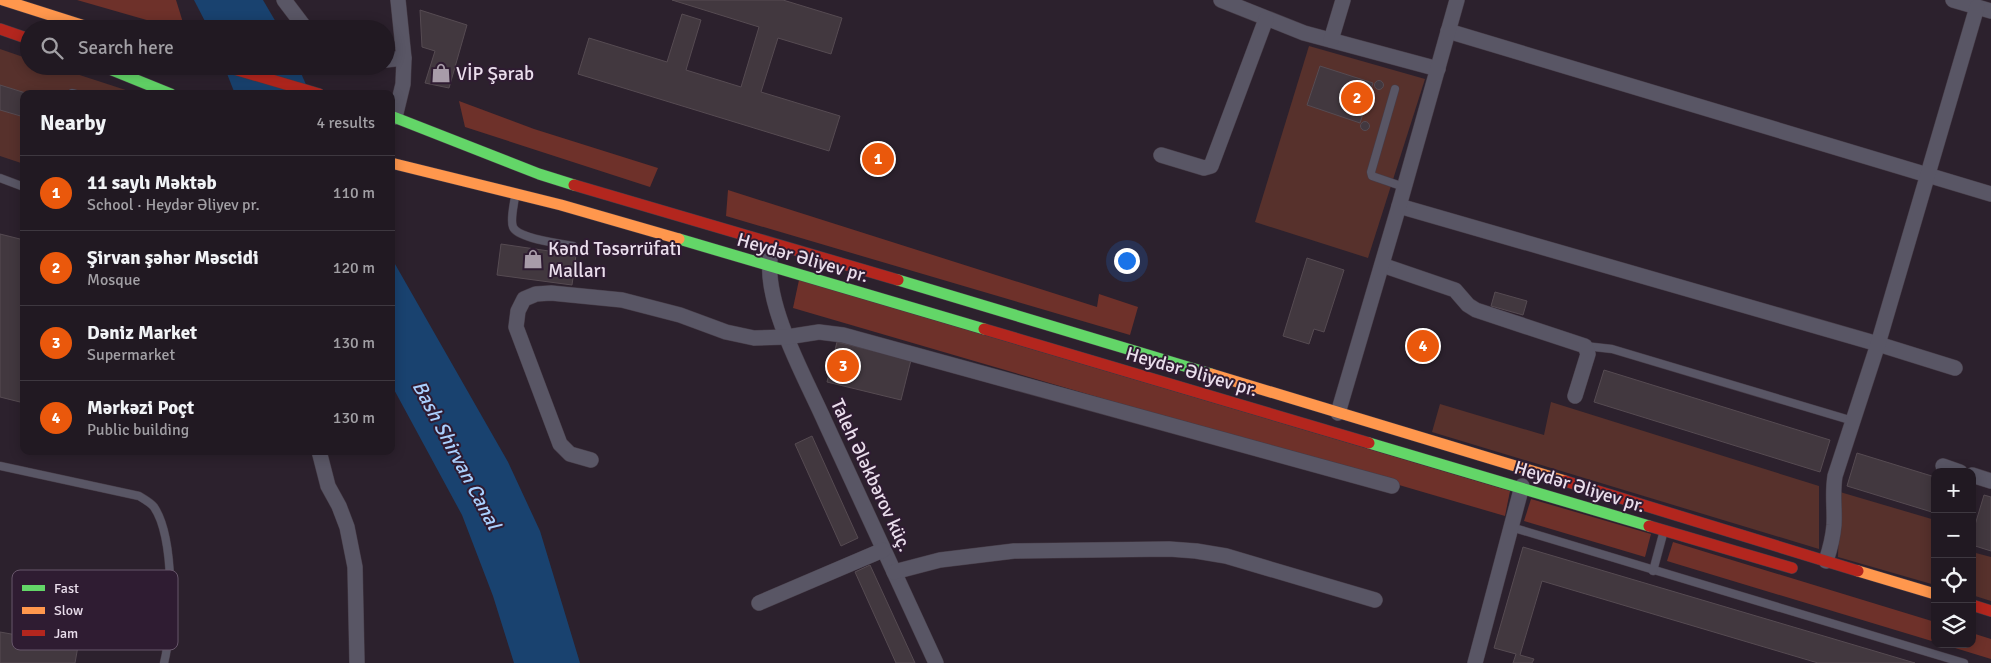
<!DOCTYPE html>
<meta charset="utf-8">
<style>
body{margin:0;font-family:Signika,sans-serif;background:#2d262f;color:#f1f3f6}
.controls{position:absolute;right:15px;bottom:15px;display:grid;overflow:hidden;border-radius:10px;box-shadow:0 2px 12px #0003}
.controls button{width:45px;height:45px;display:grid;place-items:center;padding:0;border:0;border-bottom:1px solid #3e3840;background:#211922;color:#f1f3f6;font:25px sans-serif}
.you{position:absolute;left:1126px;top:260px;width:18px;height:18px;margin:-12px;border:4px solid #fff;border-radius:50%;background:#1a73e8;box-shadow:0 0 0 8px #1a73e833}
.badge{display:grid;place-items:center;width:32px;height:32px;border-radius:50%;background:#ea580c;color:#fff;font-size:16px;font-weight:700}
.pin{position:absolute;translate:-50% -50%;border:2px solid #fff;box-shadow:0 1px 5px #0006}
.list{margin:0;padding:0;list-style:none}
h2{display:flex;justify-content:space-between;align-items:center;height:65px;margin:0;padding:0 20px;font-size:21px}
h2 small{font-size:16px;font-weight:400;color:#a2a0a5}
.list li{display:grid;grid-template-columns:32px 1fr auto;gap:15px;align-items:center;box-sizing:border-box;height:75px;padding:0 20px;border-top:1px solid #3e3840}
.list b{display:block;font-size:19px;white-space:nowrap}
.list p{margin:0;font-size:16px;white-space:nowrap;color:#a2a0a5}
.list em{font-size:16px;font-style:normal;color:#a2a0a5}
.icon{flex:none;width:28px;height:28px;fill:none;stroke:currentColor;stroke-width:2;stroke-linecap:round;stroke-linejoin:round}
.map{position:relative;flex:none;width:1991px;height:663px;overflow:hidden}
.search{position:absolute;background:#211922;box-shadow:0 2px 12px #0003;left:20px;top:20px;width:375px;height:55px;display:flex;align-items:center;gap:12px;box-sizing:border-box;padding:0 18px;border-radius:28px;color:#a2a0a5;font-size:19px}
.panel{position:absolute;background:#211922;box-shadow:0 2px 12px #0003;left:20px;top:90px;width:375px;height:365px;border-radius:10px}
.map>svg:first-child{display:block}
.green{fill:#57312c}
.forest{fill:#6e312a}
.water{fill:#19426f}
.building{fill:#42383f;stroke:#564b52}
.lines{fill:none;stroke-linecap:round;stroke-linejoin:round}
.lane-casing{stroke:#463c47;stroke-width:9}
.street-casing{stroke:#463c47;stroke-width:16}
.fast-casing{stroke:#463c47;stroke-width:12}
.slow-casing{stroke:#463c47;stroke-width:12}
.jam-casing{stroke:#463c47;stroke-width:12}
.lane{stroke:#595665;stroke-width:8}
.street{stroke:#595665;stroke-width:15}
.fast{stroke:#63d668;stroke-width:11}
.slow{stroke:#ff974d;stroke-width:11}
.jam{stroke:#b3261e;stroke-width:11}
.labels{text-anchor:middle;stroke-width:4;stroke-linejoin:round;paint-order:stroke}
.poi-label{font-size:19px;fill:#eadeec;stroke:#2f1c32;text-anchor:start}
.street-label{font-size:19px;fill:#eadeec;stroke:#2f1c32}
.water-label{font-size:20px;font-style:italic;fill:#aad0fe;stroke:#2f1c32}
.key{fill:#2f1c32;stroke:#67566a;stroke-width:1}
.key-label{font-size:14px;fill:#eadeec}
</style>
<div class="map">
<svg width="1991" height="663" viewBox="0 0 1991 663">
<rect width="100%" height="100%" fill="#2c212d"/>
<g class="green">
<path d="M1309,46L1425,79L1368,258L1255,222Z"/>
<path d="M0,49L29,59V66H52L138,94H24V164L0,156Z"/>
<path d="M1551,402L1819,486V549L1432,432L1440,404L1544,435Z"/>
<path d="M1840,492L1935,520V585L1838,557Z"/>
<path d="M1972,552L1991,557V601L1972,595Z"/>
</g>
<g class="forest">
<path d="M77,0H176L185,29H178Z"/>
<path d="M459,101L534,129L658,168L650,187L465,127Z"/>
<path d="M728,190L1097,307L1099,294L1138,307L1130,335L726,216Z"/>
<path d="M799,280L1510,491L1505,516L793,308Z"/>
<path d="M1531,499L1651,534L1645,557L1524,521Z"/>
<path d="M1673,542L1935,622V642L1667,561Z"/>
<path d="M1972,633L1991,639V659L1942,644H1972Z"/>
</g>
<g class="water">
<path d="M194,0H263L280,29H209Z"/>
<path d="M224,66H298L310,94H235Z"/>
<path d="M391,257L508,462L540,531L580,663H514L493,596L462,515L391,384Z"/>
</g>
<g class="building">
<path d="M672,0H783L842,18L831,54L778,38L761,92L840,116L829,151L578,74L589,38L667,62L682,14L701,20L686,70L741,87L759,27Z"/>
<path d="M420,10L467,25L449,88L425,83L435,51L422,47Z"/>
<path d="M1320,66L1373,83L1360,123L1307,105Z"/>
<circle cx="1379" cy="85" r="4.5"/>
<path d="M0,85L29,94H24V117L0,110Z"/>
<circle cx="1365" cy="126" r="4.5"/>
<path d="M0,234L24,240V403L0,397Z"/>
<path d="M501,244L576,255L572,285L497,275Z"/>
<path d="M1307,258L1344,270L1324,332L1314,329L1309,344L1283,336Z"/>
<path d="M1495,292L1527,301L1523,315L1491,306Z"/>
<path d="M837,342L911,360L901,400L827,382Z"/>
<path d="M1604,370L1830,440L1820,472L1594,402Z"/>
<path d="M812,436L858,538L841,546L795,444Z"/>
<path d="M1857,453L1935,477V513L1847,486Z"/>
<path d="M1984,495L1991,497V551L1972,545V535Z"/>
<path d="M1523,547L1915,663H1818L1542,581L1520,655L1534,659L1532,663H1513L1516,654L1494,648Z"/>
<path d="M870,565L915,663H896L855,572Z"/>
<path d="M0,632L78,646L75,663H0Z"/>
</g>
<g class="lines">
<defs>
<g id="lane">
<path d="M1395,89L1371,172L1372,176L1404,187"/>
<path d="M72,93L76,94"/>
<path d="M0,178L24,187"/>
<path d="M515,196C514,205 510,220 513,227C518,239 560,243 573,246"/>
<path d="M1585,346L1612,349L1853,421"/>
<path d="M0,466L139,496C144,499 151,503 154,507C175,538 173,628 164,663"/>
<path d="M1511,527L1964,663"/>
<path d="M1653,571L1663,534"/>
</g>
<g id="street">
<path d="M284,0L306,29"/>
<path d="M1221,0L1304,33L1438,69"/>
<path d="M1953,0L1991,11"/>
<path d="M1448,31L1991,194"/>
<path d="M1331,40L1343,0"/>
<path d="M386,60L404,58"/>
<path d="M395,117L403,84L404,58L398,0"/>
<path d="M1161,155L1204,168L1211,166L1266,19"/>
<path d="M1399,206L1878,344L1955,368"/>
<path d="M770,259C765,307 806,379 825,422C862,503 899,583 936,663"/>
<path d="M1382,265L1455,290L1468,305L1476,310L1585,346L1588,354L1575,396"/>
<path d="M1338,413L1399,206L1457,0"/>
<path d="M319,451L328,486L339,506L347,527L355,567L357,663"/>
<path d="M591,460L570,454L560,444L516,327L518,311L524,299L536,294L551,293L622,300L680,315L726,332L754,338L787,337L819,332L843,335L1392,486"/>
<path d="M1943,466L1960,472"/>
<path d="M1972,475L1991,481"/>
<path d="M1826,561C1830,549 1833,537 1834,525C1835,508 1832,494 1835,476L1878,344L1977,7"/>
<path d="M894,572L940,560L1014,551L1169,549L1196,551L1226,556L1375,600"/>
<path d="M759,603L883,550"/>
<path d="M1475,663L1522,486"/>
</g>
<g id="fast">
<path d="M102,66L171,94"/>
<path d="M391,116L539,174L574,185"/>
<path d="M679,239L984,329"/>
<path d="M898,280L1211,374"/>
<path d="M1369,443L1649,526"/>
</g>
<g id="slow">
<path d="M3,0L94,29"/>
<path d="M391,163L561,205L679,239"/>
<path d="M1211,374L1565,481"/>
<path d="M1858,571L1935,594"/>
</g>
<g id="jam">
<path d="M0,29L29,39"/>
<path d="M224,66L319,94"/>
<path d="M574,185L898,280"/>
<path d="M984,329L1369,443"/>
<path d="M1565,481L1858,571"/>
<path d="M1649,526L1792,568"/>
<path d="M1972,605L1991,611"/>
</g>
</defs>
<use href="#lane" class="lane-casing"/>
<use href="#street" class="street-casing"/>
<use href="#fast" class="fast-casing"/>
<use href="#slow" class="slow-casing"/>
<use href="#jam" class="jam-casing"/>
<use href="#lane" class="lane"/>
<use href="#street" class="street"/>
<use href="#fast" class="fast"/>
<use href="#slow" class="slow"/>
<use href="#jam" class="jam"/>
</g>
<defs>
<symbol id="shop-bare" viewBox="-9 -9 18 18"><path d="M-5-2.5h2.3a2.7 3.5 0 0 1 5.4 0H5L5.5 6h-11ZM-1.5-2.5h3a1.5 2.3 0 0 0-3 0Z" fill="#a89ca9" stroke="#2f1c32" stroke-width="2.5" paint-order="stroke"/></symbol>
</defs>
<g fill-rule="evenodd">
<use href="#shop-bare" x="427" y="59" width="28" height="28"/>
<use href="#shop-bare" x="519" y="245" width="28" height="28"/>
</g>
<g class="labels">
<g class="poi-label">
<text x="456" y="80">VİP Şərab</text>
<text x="548" y="255">Kənd Təsərrüfatı<tspan x="548" dy="22">Malları</tspan></text>
</g>
<g class="street-label">
<text transform="translate(803 257) rotate(16)" y="7">Heydər Əliyev pr.</text>
<text transform="translate(1192 371) rotate(16)" y="7">Heydər Əliyev pr.</text>
<text transform="translate(872 475) rotate(65)" y="7">Taleh Ələkbərov küç.</text>
<text transform="translate(1580 486) rotate(17)" y="7">Heydər Əliyev pr.</text>
</g>
<g class="water-label">
<text transform="translate(457 455) rotate(62)" y="7">Bash Shirvan Canal</text>
</g>
</g>
<rect x="12" y="570" width="166" height="80" rx="8" class="key"/>
<rect x="22" y="585" width="23" height="6" fill="#63d668"/>
<rect x="22" y="607" width="23" height="7" fill="#ff974d"/>
<rect x="22" y="630" width="23" height="6" fill="#b3261e"/>
<g class="key-label">
<text x="54" y="593">Fast</text>
<text x="54" y="615">Slow</text>
<text x="54" y="638">Jam</text>
</g>
</svg>
<div class="controls">
<button>+</button>
<button>−</button>
<button><svg class="icon" aria-label="locate" viewBox="0 0 24 24"><circle cx="12" cy="12" r="6"/><path d="M12 2v4M12 18v4M2 12h4M18 12h4"/></svg></button>
<button><svg class="icon" aria-label="layers" viewBox="0 0 24 24"><path d="M12 4l9 5-9 5-9-5zM3 14l9 5 9-5"/></svg></button>
</div>
<div class="you"></div>
<div class="pin badge" style="left:878px;top:159px">1</div>
<div class="pin badge" style="left:1357px;top:98px">2</div>
<div class="pin badge" style="left:843px;top:366px">3</div>
<div class="pin badge" style="left:1423px;top:346px">4</div>
<div class="search"><svg class="icon" aria-label="search" viewBox="0 0 24 24"><circle cx="10" cy="10" r="6"/><path d="M15 15l6 6"/></svg>Search here</div>
<section class="panel">
<h2>Nearby<small>4 results</small></h2>
<ul class="list">
<li><span class="badge">1</span><div><b>11 saylı Məktəb</b><p>School · Heydər Əliyev pr.</p></div><em>110 m</em></li>
<li><span class="badge">2</span><div><b>Şirvan şəhər Məscidi</b><p>Mosque</p></div><em>120 m</em></li>
<li><span class="badge">3</span><div><b>Dəniz Market</b><p>Supermarket</p></div><em>130 m</em></li>
<li><span class="badge">4</span><div><b>Mərkəzi Poçt</b><p>Public building</p></div><em>130 m</em></li>
</ul>
</section>
</div>
